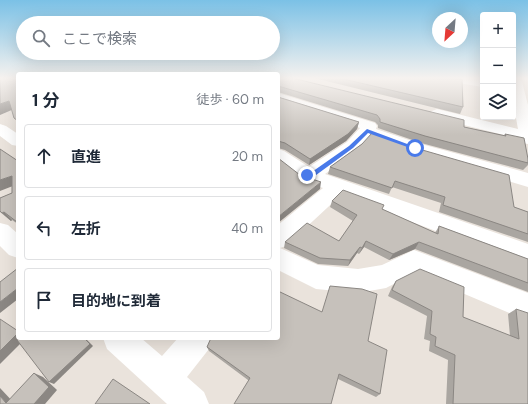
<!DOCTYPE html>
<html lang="ja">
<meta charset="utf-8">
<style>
body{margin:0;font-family:"DM Sans","Noto Sans JP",sans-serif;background:#f6f6f7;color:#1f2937}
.controls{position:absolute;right:12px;top:12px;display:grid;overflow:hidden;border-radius:4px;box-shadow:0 4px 16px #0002}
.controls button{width:36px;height:36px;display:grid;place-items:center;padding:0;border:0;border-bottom:1px solid #e0e1e3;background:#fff;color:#1f2937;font:20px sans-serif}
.compass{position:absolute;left:432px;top:12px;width:36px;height:36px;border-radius:50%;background:#fff;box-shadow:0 4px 16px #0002;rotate:206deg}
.stop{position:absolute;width:12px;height:12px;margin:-9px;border:3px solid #497aea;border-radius:50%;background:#fff}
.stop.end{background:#497aea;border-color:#fff;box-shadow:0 1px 4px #0008}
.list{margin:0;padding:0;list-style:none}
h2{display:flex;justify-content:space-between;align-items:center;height:52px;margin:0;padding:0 16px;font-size:17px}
h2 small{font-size:13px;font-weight:400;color:#747a83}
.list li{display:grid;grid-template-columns:26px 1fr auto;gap:12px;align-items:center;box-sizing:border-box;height:64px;margin:0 8px 8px;padding:0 8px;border:1px solid #e0e1e3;border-radius:4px}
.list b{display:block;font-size:15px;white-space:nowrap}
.list em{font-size:13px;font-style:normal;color:#747a83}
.icon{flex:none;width:22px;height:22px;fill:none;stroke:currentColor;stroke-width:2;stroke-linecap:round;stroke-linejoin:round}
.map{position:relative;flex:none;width:528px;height:404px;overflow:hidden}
.search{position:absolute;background:#fff;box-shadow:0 4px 16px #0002;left:16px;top:16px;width:264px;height:44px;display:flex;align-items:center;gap:10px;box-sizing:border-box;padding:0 14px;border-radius:22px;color:#747a83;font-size:15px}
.panel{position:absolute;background:#fff;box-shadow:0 4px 16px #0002;left:16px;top:72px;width:264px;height:268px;border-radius:4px}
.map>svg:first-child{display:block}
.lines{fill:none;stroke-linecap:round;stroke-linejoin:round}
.minor{fill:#fff;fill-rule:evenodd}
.wall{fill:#aaa6a1}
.shaded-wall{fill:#8b8783}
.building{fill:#c6c1bb;stroke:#8b8783}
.route{fill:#497aea}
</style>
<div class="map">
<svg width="528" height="404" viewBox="0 0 528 404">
<rect width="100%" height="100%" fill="#eae3dc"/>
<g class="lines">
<g class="minor">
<path d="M446,78L483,79V87L452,82L448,81Z"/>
<path d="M513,78H521L528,105V144L522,143L520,139L432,117L429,114L432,111L437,109L518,129L513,102Z"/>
<path d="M278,93L375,123L377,126L376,129L421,144L528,173V187L409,152L370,138L359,149L325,174L528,244V266L341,195L286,246L280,248L318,265L358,269L382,265L414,250L528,293V321L415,273L386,288L358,293L316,289L278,270V225L323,188L300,180L278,163V149L284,151L309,167L347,142L360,128L278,102Z"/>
<path d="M0,124L6,126L18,134V146L12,145L0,136Z"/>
<path d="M0,223L8,225L18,234V258L9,255L0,246Z"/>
<path d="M103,338H141L162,356L178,338H213L209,349L187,377L204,392L209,404H167L107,349Z"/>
</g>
</g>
<g class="wall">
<path d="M278,78L464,127L504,136L505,134L528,159V165L523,170L421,143L378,128V125L375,122L278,92Z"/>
<path d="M314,78H459L463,107L460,114Z"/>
<path d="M278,97L359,122L357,129L346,141L309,165L285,150L278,148Z"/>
<path d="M362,144L514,207L528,212V242L439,212L441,203L392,187L389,194L328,174L330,167Z"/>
<path d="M18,161V224L12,220L11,221L0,212V198L12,193Z"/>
<path d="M332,201L382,209L435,233L439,226L528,259V292L415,249L389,260L364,247L359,254L357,253L348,266L318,264L284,248L285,242L339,241L353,221L330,207Z"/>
<path d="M396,281L463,317L510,336L508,314L516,309L528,404H446L448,360L429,351L430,341L424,339L427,316L388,296L392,287Z"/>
<path d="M368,341L380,394L376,397L338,379L248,380L209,351L207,347Z"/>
</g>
<g class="shaded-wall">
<path d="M9,101L14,109L0,115V104Z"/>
<path d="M359,122L357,129L346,141L309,165L310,159Z"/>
<path d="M12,176L18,184L0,191V180Z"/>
<path d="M321,182L320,189L278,223V217Z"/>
<path d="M4,212L12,220L11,221L2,213Z"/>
<path d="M366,241L364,247L359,254L362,248Z"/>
<path d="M419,242L415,249L389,260L393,254Z"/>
<path d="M360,247L357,253L348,266L350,260Z"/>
<path d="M18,288V299L0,313V302Z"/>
<path d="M18,333V338H26L0,364V351Z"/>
<path d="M84,338H85L93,346L54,384L49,382Z"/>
<path d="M34,373L43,377L57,390L45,404H34Z"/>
<path d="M0,388L15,404L6,403L0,396Z"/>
</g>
<g class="building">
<path d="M0,78H18V121L14,118L9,101L0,104Z"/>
<path d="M278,78H292L464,120V127L506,136L505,134L524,138L528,159V163L425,136L380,122V119L377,115L278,86Z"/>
<path d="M339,78L462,79L463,107Z"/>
<path d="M278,97L359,122L348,134L310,159L285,143L278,141Z"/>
<path d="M372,133L412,147L509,175L514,207L528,212V234L443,205L445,197L395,181L392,188L330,167L362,144Z"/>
<path d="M0,149L18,161V221L17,222L4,212L2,213L0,211V198L12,193V176L0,180Z"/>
<path d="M278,158L300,175L321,182L278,217Z"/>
<path d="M343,190L384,205L382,209L438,234L439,226L528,259V283L419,242L393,254L366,241L362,248L360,247L350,260L320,258L285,242L307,223L339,241L357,215L332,201Z"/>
<path d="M18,268V288L0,302V282Z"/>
<path d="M420,269L464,287L463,317L519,339L516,309L528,313V404H453L455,355L435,346L436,337L430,334L432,311L392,290L396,281Z"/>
<path d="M330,286L362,289L377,294L368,341L387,350L380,394L339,374L331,404H234L250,378L207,347L211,338H278V291L322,312Z"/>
<path d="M0,319L18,331V333L0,351Z"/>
<path d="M20,338H84L90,344L49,382L17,340Z"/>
<path d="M34,373L49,387L34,404H0V396L6,403Z"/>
<path d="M113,379L150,404H95Z"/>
</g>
<linearGradient id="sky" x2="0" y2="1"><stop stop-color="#7bc1e6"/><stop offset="0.58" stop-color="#f6f2ef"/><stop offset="1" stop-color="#f6f2ef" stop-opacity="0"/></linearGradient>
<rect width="528" height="135" fill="url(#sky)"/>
<path class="route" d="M367,129L418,148L413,149L368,133L353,148L312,178L305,176V174H309L349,146Z"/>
</svg>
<div class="controls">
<button>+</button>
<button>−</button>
<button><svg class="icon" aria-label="layers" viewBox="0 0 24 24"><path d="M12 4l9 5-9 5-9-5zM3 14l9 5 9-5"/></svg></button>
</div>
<svg class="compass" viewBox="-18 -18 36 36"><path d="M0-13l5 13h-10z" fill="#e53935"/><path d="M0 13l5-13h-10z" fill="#747a83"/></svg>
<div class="stop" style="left:415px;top:148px"></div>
<div class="stop end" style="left:307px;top:175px"></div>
<div class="search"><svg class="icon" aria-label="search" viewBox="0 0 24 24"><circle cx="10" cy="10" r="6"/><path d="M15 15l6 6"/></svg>ここで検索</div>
<section class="panel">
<h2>1 分<small>徒歩 · 60 m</small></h2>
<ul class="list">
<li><svg class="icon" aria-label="ahead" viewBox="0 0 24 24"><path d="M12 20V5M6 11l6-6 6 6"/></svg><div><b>直進</b></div><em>20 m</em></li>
<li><svg class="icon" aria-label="left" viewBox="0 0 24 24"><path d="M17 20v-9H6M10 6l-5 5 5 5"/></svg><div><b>左折</b></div><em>40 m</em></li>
<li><svg class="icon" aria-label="arrive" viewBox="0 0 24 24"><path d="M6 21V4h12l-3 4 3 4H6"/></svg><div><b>目的地に到着</b></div></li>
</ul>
</section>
</div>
